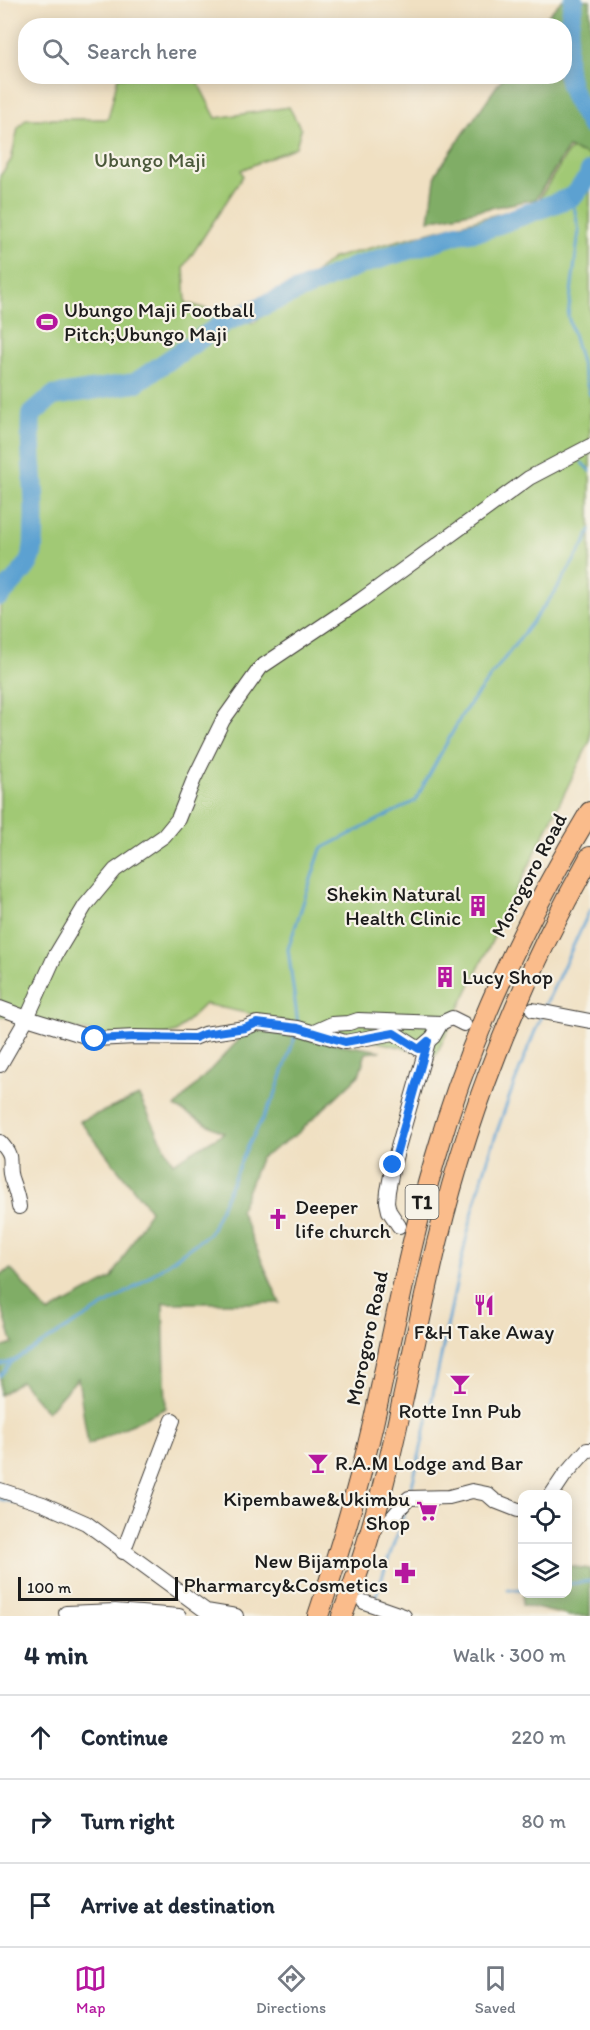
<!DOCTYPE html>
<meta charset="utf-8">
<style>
body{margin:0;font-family:Itim,sans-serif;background:#f6f6f7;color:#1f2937}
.controls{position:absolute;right:18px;bottom:18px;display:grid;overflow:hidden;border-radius:12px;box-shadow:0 3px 15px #0003}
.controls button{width:54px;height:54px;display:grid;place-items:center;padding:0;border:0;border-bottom:2px solid #e0e1e3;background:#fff;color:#1f2937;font:30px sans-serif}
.scale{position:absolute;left:18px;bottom:15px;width:160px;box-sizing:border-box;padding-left:6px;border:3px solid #1c1c1c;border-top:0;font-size:16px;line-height:21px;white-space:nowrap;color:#1c1c1c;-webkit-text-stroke:4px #f7f3e8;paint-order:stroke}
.stop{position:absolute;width:18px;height:18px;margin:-14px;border:4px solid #1a73e8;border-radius:50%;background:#fff}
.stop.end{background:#1a73e8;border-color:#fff;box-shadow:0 2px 6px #0008}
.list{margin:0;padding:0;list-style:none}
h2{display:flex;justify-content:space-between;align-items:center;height:78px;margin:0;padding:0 24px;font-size:26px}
h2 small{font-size:20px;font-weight:400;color:#747a83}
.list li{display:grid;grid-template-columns:39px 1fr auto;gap:18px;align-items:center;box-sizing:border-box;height:84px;padding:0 24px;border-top:2px solid #e0e1e3}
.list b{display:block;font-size:22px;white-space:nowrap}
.list em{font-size:20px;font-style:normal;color:#747a83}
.icon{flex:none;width:33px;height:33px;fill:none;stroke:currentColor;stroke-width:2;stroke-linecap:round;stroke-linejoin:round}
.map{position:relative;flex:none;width:590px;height:1616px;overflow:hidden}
.search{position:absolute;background:#fff;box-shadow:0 3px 15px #0003;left:18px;right:18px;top:18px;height:66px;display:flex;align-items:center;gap:15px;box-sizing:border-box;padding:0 21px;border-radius:24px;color:#747a83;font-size:22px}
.sheet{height:330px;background:#fff}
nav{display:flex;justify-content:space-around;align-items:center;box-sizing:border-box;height:84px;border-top:2px solid #e0e1e3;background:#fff;font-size:16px;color:#747a83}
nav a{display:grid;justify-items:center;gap:3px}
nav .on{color:#b5179e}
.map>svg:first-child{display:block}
.green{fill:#a1c975;stroke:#5e7248;stroke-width:1.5}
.forest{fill:#80ad66;stroke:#4e6441;stroke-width:1.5}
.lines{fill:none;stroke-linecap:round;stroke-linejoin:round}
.stream{stroke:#5ca1d1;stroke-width:3}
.river{stroke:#5ca1d1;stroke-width:20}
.minor-casing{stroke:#3c3935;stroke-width:16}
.highway-casing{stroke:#3c3935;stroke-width:22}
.minor{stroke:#fff;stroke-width:14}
.highway{stroke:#fabc8b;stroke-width:20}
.route{stroke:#1a73e8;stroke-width:8}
.labels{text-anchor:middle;stroke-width:4.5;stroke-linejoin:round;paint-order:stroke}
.shield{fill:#f7f3e8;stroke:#5e5c59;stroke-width:1.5}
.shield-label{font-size:20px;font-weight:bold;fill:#1c1c1c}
.park-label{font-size:21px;fill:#4b593b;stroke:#f7f3e8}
.poi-label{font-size:21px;fill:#1c1c1c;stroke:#f7f3e8;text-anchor:start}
.street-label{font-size:21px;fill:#1c1c1c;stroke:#f7f3e8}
</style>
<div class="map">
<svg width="590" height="1616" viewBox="0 0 590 1616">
<rect width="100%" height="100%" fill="#f7f3e8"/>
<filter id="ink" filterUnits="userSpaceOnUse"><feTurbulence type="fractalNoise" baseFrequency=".0167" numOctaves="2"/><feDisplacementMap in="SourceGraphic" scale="12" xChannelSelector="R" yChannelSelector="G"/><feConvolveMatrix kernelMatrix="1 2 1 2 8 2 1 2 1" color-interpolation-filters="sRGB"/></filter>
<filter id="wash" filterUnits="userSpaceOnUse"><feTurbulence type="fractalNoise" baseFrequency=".008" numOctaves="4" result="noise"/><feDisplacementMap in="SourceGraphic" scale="24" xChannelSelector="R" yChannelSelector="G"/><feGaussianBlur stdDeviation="1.35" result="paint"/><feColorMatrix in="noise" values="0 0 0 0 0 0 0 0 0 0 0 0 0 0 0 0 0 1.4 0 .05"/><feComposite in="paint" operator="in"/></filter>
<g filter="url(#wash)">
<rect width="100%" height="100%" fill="#f0e0c2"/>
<path class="green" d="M118,77H195L216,118L289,107L301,129L296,147L241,170L243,176L184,267L186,303L254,323L333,258L536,204L568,152L590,136V741L436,1055L205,1004L176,1032L147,1043L13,1017H0V176L11,160L18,128L26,119H108Z"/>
<g class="forest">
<path d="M562,0H590V156L568,148L536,199L429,220L436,173L503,77L564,76V26L539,25Z"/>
<path d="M249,1029L381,1051L366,1053L359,1075L297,1134L260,1159L240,1210L280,1303H163L166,1408L88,1445L78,1378L47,1412L21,1381L0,1395V1348L13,1344L0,1303V1275L11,1269L48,1313L112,1278L150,1210L80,1121L139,1096L173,1163L224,1133L175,1107Z"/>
<path d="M568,1566L590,1569V1616H570L522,1605L523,1594H568Z"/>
</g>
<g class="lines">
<g class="stream">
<path d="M572,197L579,231L568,316L590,395"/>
<path d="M582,463L590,471"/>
<path d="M544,1008L590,910"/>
<path d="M298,1025L288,949L321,849L415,801L463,713L555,592L586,541L590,530"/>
<path d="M0,1365L13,1361"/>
<path d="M0,1376L13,1361L135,1287L210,1233L245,1152L275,1095L297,1031"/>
<path d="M410,1493C435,1398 450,1301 474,1207C491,1142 515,1079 541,1017"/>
<path d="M0,1499L18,1503"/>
<path d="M568,1584L590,1581"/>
<path d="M508,1590L522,1589"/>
<path d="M374,1601L405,1511"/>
</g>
<g class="river">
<path d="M574,0C567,33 560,64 574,96C579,106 585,115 590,125"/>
<path d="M0,596C10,586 20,576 28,564C34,554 34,540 34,528C37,490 28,453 31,415L53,396L135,383L225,322L354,267L458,234L483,230L572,197L588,178L590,171"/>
</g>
</g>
</g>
<g filter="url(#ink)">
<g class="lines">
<defs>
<g id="minor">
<path d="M0,1008L27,1018L95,1039L135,1037L194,1038L204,1034L245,1028L257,1023L298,1028L345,1042L394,1033L419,1049L433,1037L441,1023L452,1018L464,1024"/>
<path d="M533,1010L590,1021"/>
<path d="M314,1032L332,1024L349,1023L358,1020L441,1023"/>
<path d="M0,1065L27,1018L55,956L85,906L115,870L164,836L178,819L194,779L223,720L261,667L361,600L529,478L590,446"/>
<path d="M0,1142C16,1159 6,1161 11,1178C15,1189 18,1196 19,1207"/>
<path d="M399,1226L389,1211L387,1202L388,1191L393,1165L428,1042"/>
<path d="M0,1490L43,1504L86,1523L206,1611L236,1616"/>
<path d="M552,1494L564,1476L587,1450H590"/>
<path d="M391,1519L409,1498L449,1497L472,1491L487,1494L495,1501L518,1510H522"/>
<path d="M123,1552L173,1420"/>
<path d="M364,1602L404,1616"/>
<path d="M66,1613L115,1611L179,1616"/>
</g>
<g id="highway">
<path d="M318,1616C339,1553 358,1489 373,1424C393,1335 409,1246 435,1159C470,1036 524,921 590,812"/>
<path d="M342,1616C389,1496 407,1368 437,1243C469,1108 522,978 590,857"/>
</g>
</defs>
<use href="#minor" class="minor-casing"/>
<use href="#highway" class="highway-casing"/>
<use href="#minor" class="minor"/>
<use href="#highway" class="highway"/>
</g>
</g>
<g class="lines" filter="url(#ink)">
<path class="route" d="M95,1039L135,1037L195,1038L204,1034L245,1028L257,1023L298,1028L345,1042L394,1033L419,1049L428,1041L393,1165"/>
</g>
<defs>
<symbol id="stadium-bare" viewBox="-9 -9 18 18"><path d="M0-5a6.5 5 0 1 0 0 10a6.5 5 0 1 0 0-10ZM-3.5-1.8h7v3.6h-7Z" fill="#b5179e" stroke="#f7f3e8" stroke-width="2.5" paint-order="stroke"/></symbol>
<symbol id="building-bare" viewBox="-9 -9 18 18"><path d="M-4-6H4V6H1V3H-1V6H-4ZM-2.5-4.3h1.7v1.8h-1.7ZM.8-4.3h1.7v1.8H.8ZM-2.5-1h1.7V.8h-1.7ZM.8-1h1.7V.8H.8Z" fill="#b5179e" stroke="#f7f3e8" stroke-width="2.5" paint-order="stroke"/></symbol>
<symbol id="church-bare" viewBox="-9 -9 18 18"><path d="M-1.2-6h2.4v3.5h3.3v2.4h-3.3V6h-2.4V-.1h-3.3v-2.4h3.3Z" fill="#b5179e" stroke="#f7f3e8" stroke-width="2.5" paint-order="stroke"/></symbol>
<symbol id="restaurant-bare" viewBox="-9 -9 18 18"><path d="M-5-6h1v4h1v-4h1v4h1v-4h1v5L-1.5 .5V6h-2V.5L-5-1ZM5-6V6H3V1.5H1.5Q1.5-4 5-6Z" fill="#b5179e" stroke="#f7f3e8" stroke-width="2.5" paint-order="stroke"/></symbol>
<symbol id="bar-bare" viewBox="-9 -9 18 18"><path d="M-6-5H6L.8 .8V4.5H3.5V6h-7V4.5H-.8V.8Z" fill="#b5179e" stroke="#f7f3e8" stroke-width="2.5" paint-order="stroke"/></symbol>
<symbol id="supermarket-bare" viewBox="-9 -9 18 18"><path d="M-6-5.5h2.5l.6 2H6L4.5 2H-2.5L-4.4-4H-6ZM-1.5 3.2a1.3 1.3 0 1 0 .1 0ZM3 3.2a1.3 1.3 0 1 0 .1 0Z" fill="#b5179e" stroke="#f7f3e8" stroke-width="2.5" paint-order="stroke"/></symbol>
<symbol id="pharmacy-bare" viewBox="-9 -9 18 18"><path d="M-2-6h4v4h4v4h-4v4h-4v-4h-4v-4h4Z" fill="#b5179e" stroke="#f7f3e8" stroke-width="2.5" paint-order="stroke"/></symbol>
</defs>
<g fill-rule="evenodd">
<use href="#stadium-bare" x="32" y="307" width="30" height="30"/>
<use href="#building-bare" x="463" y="891" width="30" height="30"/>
<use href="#building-bare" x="430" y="962" width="30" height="30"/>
<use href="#church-bare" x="263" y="1204" width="30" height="30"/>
<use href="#restaurant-bare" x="469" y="1290" width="30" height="30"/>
<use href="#bar-bare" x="445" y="1369" width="30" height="30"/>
<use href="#bar-bare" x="303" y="1448" width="30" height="30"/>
<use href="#supermarket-bare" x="412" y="1496" width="30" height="30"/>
<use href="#pharmacy-bare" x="390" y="1558" width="30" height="30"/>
</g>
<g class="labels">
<rect class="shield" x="405.5" y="1185" width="33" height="34" rx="4.5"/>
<g class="shield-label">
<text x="422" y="1209">T1</text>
</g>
<g class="park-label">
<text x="150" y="167">Ubungo Maji</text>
</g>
<g class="poi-label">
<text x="64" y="317">Ubungo Maji Football<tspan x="64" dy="24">Pitch;Ubungo Maji</tspan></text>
<text x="461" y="901" text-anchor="end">Shekin Natural<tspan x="461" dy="24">Health Clinic</tspan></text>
<text x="462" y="984">Lucy Shop</text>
<text x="295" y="1214">Deeper<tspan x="295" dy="24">life church</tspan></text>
<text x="484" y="1339" text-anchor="middle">F&amp;H Take Away</text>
<text x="460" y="1418" text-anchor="middle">Rotte Inn Pub</text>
<text x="335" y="1470">R.A.M Lodge and Bar</text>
<text x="410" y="1506" text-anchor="end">Kipembawe&amp;Ukimbu<tspan x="410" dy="24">Shop</tspan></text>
<text x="388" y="1568" text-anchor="end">New Bijampola<tspan x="388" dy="24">Pharmarcy&amp;Cosmetics</tspan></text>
</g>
<g class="street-label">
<text transform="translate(529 875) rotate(-62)" y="7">Morogoro Road</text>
<text transform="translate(367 1338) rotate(-78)" y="7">Morogoro Road</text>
</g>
</g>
</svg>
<div class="controls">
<button><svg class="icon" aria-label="locate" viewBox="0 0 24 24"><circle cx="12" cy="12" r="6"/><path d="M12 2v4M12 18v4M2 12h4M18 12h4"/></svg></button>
<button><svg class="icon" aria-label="layers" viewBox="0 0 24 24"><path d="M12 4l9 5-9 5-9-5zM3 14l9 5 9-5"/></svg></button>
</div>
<div class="scale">100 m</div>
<div class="stop" style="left:95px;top:1039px"></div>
<div class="stop end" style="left:393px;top:1165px"></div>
<div class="search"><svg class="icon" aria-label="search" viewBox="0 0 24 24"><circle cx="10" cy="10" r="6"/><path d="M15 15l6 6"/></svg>Search here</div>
</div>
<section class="sheet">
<h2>4 min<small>Walk · 300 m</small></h2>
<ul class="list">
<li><svg class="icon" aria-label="ahead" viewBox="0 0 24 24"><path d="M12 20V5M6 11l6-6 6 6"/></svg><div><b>Continue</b></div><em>220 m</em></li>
<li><svg class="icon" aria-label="right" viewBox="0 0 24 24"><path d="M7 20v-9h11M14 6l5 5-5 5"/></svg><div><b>Turn right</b></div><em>80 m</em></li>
<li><svg class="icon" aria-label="arrive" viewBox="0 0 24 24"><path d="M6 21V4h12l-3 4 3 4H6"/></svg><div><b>Arrive at destination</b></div></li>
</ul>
</section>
<nav>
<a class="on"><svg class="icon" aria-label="map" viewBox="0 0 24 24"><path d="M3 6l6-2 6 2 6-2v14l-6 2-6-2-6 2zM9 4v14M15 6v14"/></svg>Map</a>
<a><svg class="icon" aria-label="directions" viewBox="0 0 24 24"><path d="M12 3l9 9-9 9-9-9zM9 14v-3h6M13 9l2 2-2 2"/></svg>Directions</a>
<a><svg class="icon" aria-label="saved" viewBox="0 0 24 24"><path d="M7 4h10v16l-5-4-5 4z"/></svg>Saved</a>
</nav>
